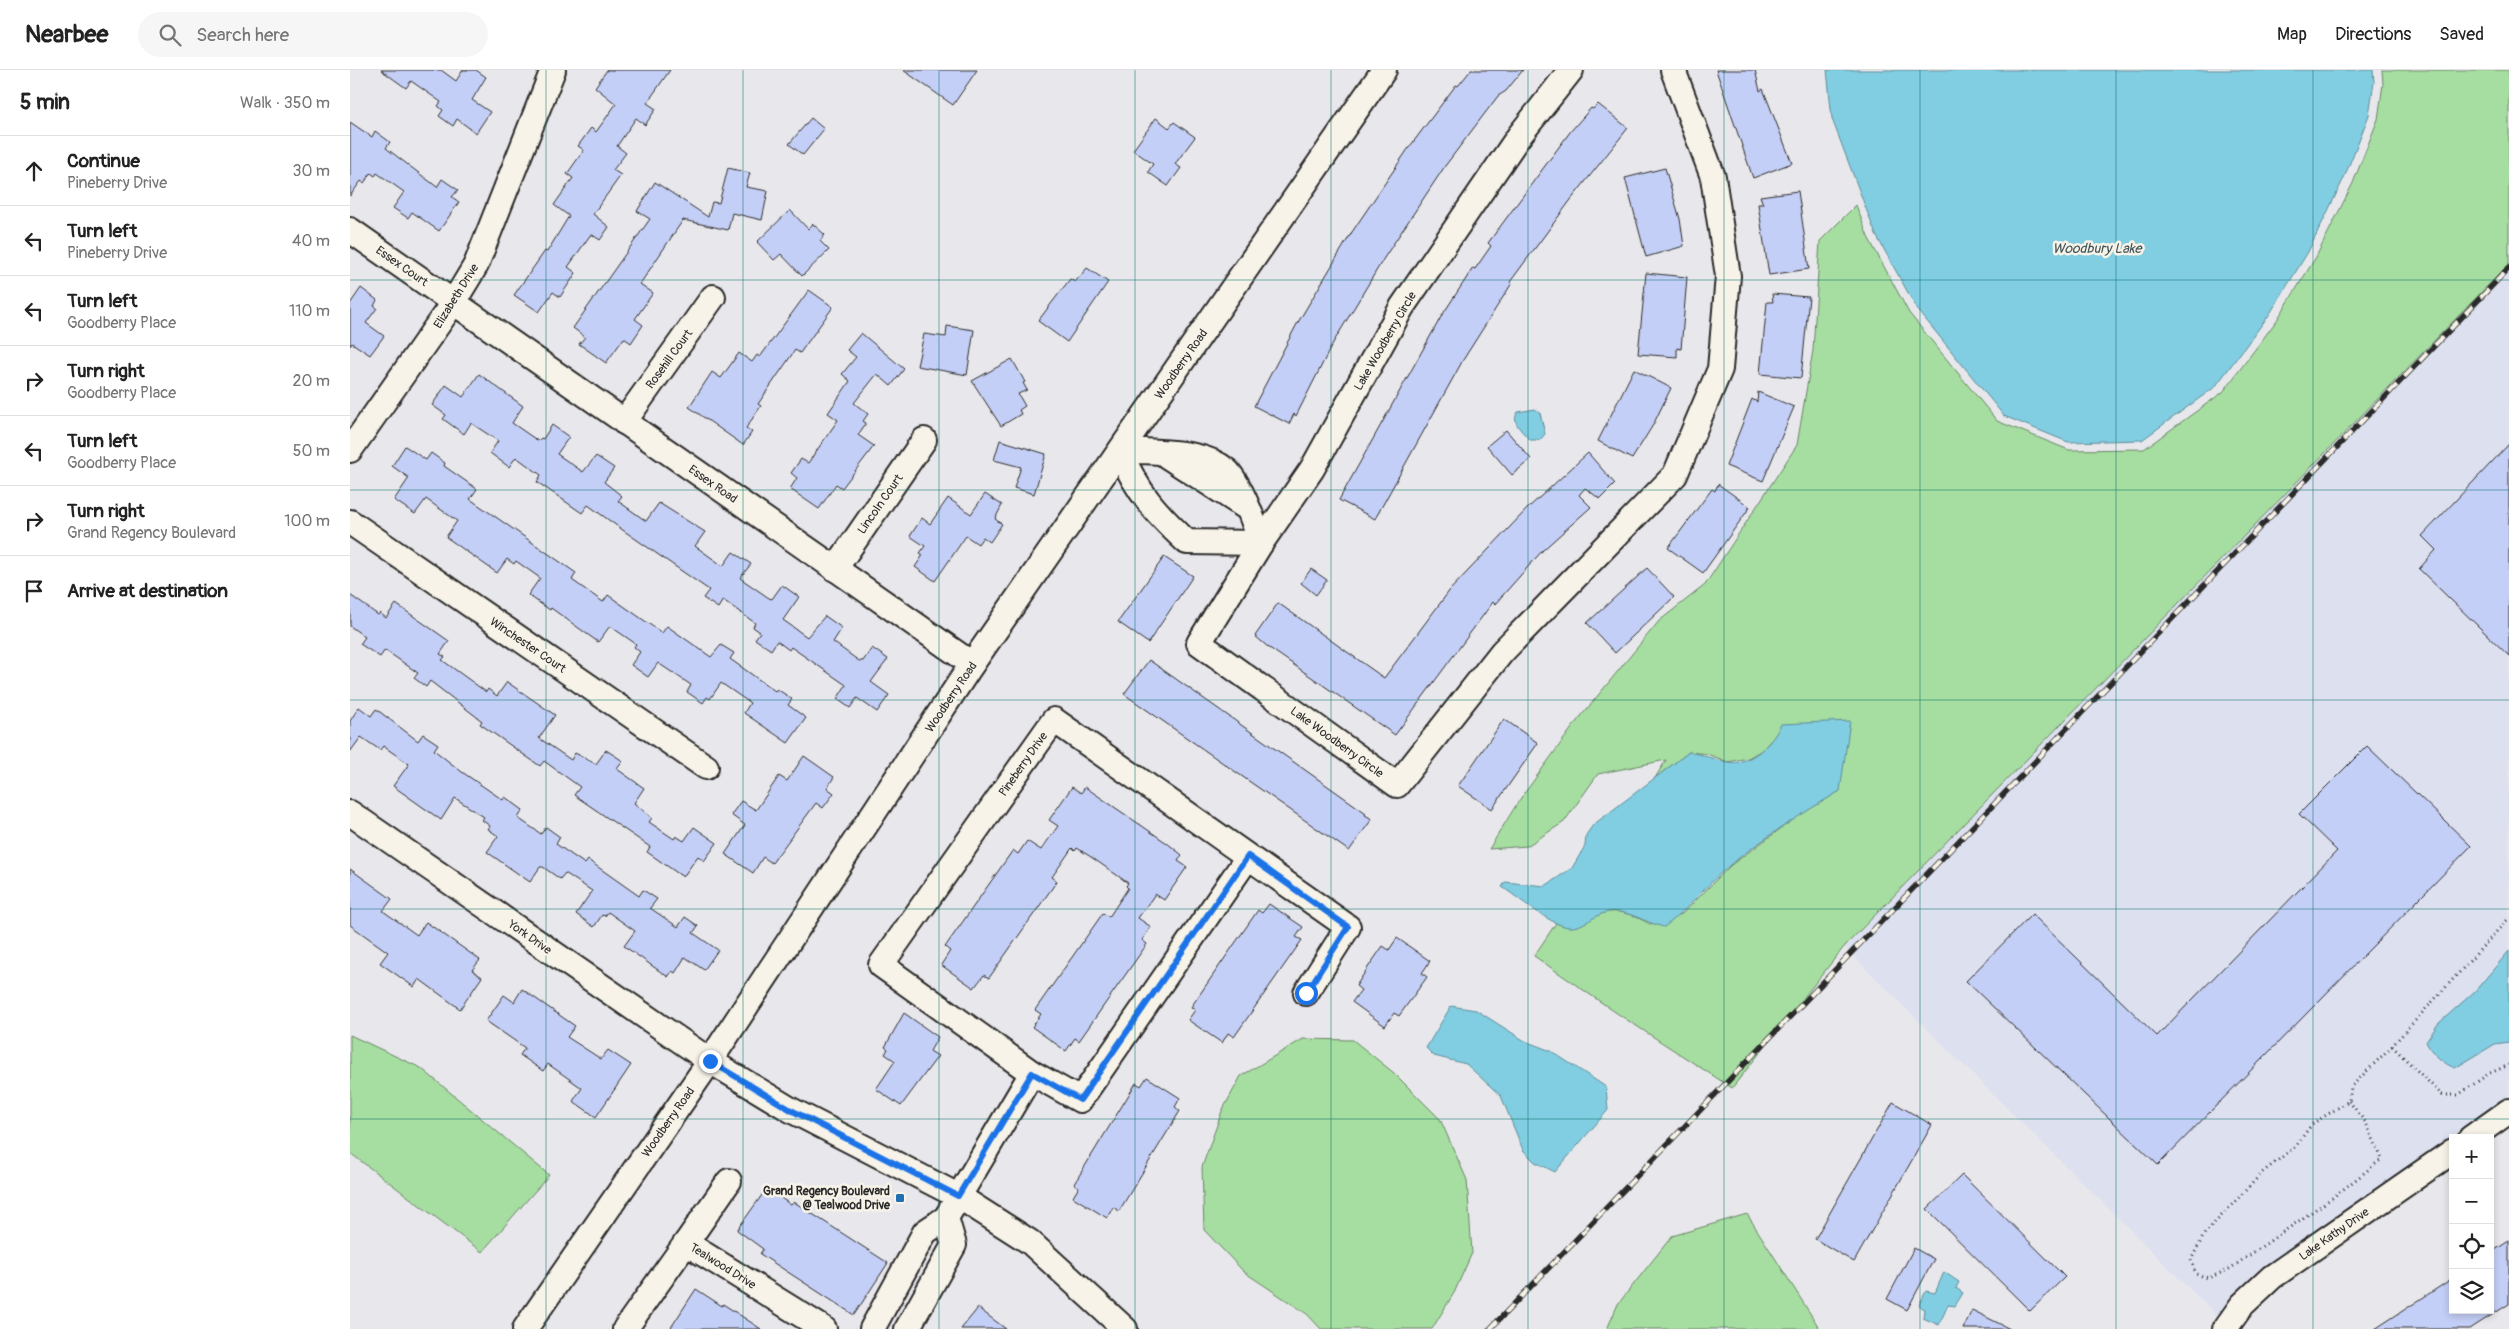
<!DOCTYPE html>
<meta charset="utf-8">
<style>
body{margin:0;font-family:Pangolin,sans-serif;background:#f6f6f6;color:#222}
.controls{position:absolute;right:15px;bottom:15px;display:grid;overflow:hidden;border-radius:0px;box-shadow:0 2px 8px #0003}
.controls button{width:45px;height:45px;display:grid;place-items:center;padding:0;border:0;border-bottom:1px solid #e0e0e0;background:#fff;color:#222;font:25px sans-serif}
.stop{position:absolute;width:15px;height:15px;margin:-11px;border:4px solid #1a73e8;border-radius:50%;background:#fff}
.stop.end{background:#1a73e8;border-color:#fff;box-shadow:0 1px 5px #0008}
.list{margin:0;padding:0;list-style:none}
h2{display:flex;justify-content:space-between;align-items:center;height:65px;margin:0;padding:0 20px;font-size:21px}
h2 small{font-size:16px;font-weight:400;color:#767676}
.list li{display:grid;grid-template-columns:32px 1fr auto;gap:15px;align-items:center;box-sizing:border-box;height:70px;padding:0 20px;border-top:1px solid #e0e0e0}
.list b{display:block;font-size:19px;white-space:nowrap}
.list p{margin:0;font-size:16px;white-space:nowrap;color:#767676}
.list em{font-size:16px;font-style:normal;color:#767676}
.icon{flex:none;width:28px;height:28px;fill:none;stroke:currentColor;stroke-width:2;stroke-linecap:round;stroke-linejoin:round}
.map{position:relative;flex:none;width:2159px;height:1259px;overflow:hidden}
header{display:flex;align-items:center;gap:30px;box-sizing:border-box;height:70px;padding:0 25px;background:#fff;border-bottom:1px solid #e0e0e0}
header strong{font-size:24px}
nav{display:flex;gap:28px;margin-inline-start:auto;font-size:18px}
.search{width:350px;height:45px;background:#f6f6f6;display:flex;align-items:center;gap:12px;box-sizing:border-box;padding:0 18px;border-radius:28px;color:#767676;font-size:19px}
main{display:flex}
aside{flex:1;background:#fff}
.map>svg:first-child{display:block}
.built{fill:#dde0ef}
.green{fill:#a6dda0;stroke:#688466}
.water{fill:#81cde1;stroke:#5f8c98}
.building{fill:#c4cff7;stroke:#2b2b2b}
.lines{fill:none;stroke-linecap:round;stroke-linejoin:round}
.minor-casing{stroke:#2b2b2b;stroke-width:28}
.path{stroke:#2b2b2b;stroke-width:3;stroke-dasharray:1 4;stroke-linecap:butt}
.minor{stroke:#f7f3e8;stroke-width:24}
.rail-casing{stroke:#2b2b2b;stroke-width:5.5}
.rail{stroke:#f7f3e8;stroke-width:4;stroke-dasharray:11;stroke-linecap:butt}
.route{stroke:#1a73e8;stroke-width:6}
.grid{fill:none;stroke:#0f766e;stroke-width:1;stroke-opacity:0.55}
.poi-dot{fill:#1f6fb2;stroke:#f7f3e8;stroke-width:2}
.labels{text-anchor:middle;stroke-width:5;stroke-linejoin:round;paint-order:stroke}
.street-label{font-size:12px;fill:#2b2b2b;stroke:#f7f3e8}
.poi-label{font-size:12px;font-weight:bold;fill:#2b2b2b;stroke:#f7f3e8;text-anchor:end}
.water-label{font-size:14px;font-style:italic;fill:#405458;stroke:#f7f3e8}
</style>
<header>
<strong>Nearbee</strong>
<div class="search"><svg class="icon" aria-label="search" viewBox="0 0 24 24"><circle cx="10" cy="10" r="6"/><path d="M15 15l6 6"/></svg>Search here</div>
<nav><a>Map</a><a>Directions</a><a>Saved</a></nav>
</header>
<main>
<aside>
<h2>5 min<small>Walk · 350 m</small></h2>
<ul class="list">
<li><svg class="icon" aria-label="ahead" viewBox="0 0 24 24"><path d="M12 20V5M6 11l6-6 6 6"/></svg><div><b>Continue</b><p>Pineberry Drive</p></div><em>30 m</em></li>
<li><svg class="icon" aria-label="left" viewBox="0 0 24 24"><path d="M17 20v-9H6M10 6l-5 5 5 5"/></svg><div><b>Turn left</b><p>Pineberry Drive</p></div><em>40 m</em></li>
<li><svg class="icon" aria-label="left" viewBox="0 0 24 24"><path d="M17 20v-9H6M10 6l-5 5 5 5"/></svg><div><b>Turn left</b><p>Goodberry Place</p></div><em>110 m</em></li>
<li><svg class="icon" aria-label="right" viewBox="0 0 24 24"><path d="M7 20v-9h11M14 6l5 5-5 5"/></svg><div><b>Turn right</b><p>Goodberry Place</p></div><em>20 m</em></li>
<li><svg class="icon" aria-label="left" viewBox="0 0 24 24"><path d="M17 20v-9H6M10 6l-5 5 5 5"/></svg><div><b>Turn left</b><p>Goodberry Place</p></div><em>50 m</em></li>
<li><svg class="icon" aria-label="right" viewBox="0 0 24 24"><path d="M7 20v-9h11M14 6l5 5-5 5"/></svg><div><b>Turn right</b><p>Grand Regency Boulevard</p></div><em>100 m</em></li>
<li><svg class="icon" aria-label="arrive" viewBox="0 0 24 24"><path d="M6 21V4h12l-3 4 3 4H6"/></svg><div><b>Arrive at destination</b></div></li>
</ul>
</aside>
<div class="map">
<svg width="2159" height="1259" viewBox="0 0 2159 1259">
<rect width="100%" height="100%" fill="#e8e8ec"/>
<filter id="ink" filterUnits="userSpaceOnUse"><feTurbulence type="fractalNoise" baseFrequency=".02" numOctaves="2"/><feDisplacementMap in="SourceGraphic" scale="10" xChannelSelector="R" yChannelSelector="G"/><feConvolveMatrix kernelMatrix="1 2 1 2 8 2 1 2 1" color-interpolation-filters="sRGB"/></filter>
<g filter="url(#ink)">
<path class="built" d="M2159,194V1028L1916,1199L1893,1217L1869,1248L1494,877Z"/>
<g class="green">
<path d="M2032,0H2159V194L1494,877L1382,1018L1268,944L1184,886L1206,853C1234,862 1236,846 1258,842C1273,840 1287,847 1300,854L1332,844L1381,795L1452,743L1490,721L1427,664L1412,680L1398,688L1378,692L1357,684L1339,682L1305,708L1316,690L1248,704L1214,752L1177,776L1139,779L1168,732L1227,651L1309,551L1355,515L1447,375L1463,280L1470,171L1506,135L1518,167L1559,243L1647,351L1719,380L1794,379L1873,322L1927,250L1966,187L2003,113L2028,49L2033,14Z"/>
<path d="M0,965L71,998L199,1105L132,1182L0,1083Z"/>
<path d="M953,969L1003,970L1044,1003L1090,1049L1117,1110L1122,1183L1104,1223L1082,1259H971L957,1244L894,1202L854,1160L852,1097L872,1041L891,1006Z"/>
<path d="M1397,1144L1470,1259H1257L1268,1234L1322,1166Z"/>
</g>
<g class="water">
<path d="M1477,0H2023L2024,12L2019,45L1994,108L1958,182L1919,245L1865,317L1792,370L1718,372L1654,346L1567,239L1526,165L1482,49Z"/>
<path d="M1185,339L1190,343L1195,364L1190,370H1180C1173,362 1160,352 1168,342Z"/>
<path d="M1500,651L1490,721C1453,743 1415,767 1381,794C1357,814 1339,839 1314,857C1296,853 1277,839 1258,842C1245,844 1232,859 1218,857C1199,854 1169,828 1152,817L1155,812L1195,816L1222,798L1235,776L1236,765L1243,755L1339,682C1353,684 1364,690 1377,692C1400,696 1423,673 1431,654Z"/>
<path d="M2159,881V972L2145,974L2105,998C2094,994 2081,983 2076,972L2088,954L2125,921Z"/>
<path d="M1101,936L1126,940L1175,971L1201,981L1256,1017L1258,1040L1205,1102L1185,1092L1173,1080L1151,1026L1116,994L1084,986L1076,978Z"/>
<path d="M1594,1202L1609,1212L1606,1218L1613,1223L1605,1236L1598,1235L1589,1255L1573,1248L1574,1239L1569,1235L1576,1221L1585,1223Z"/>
</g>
<g class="building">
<path d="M31,0H91L106,11L113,0H126L136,7L122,30L140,42L126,63L107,49L103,56L89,46L93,40L88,36L91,32L61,11L56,18Z"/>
<path d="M257,0H320L297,33L306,39L295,55L286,48L267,76L276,83L263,100L271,105L243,144L259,157L250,170L241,164L218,197L226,203L210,227L203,222L189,242L164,225L195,181L197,182L219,146L204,135L223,108L217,104L234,80L228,76L241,58L246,62L266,34L245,17Z"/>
<path d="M553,0H627L603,35Z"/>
<path d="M1121,0H1173L1156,21L1148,26L1095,96L1034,188L983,273L946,346L944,344L939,354L904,336L947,254L1002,162L1058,79L1106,15L1108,16Z"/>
<path d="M1366,0H1405L1410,21L1413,19L1442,93L1403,108Z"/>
<path d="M1248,34L1278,58L1220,131L1160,212L1162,213L1113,290L1025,449L989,430L1091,247L1123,198L1125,199L1141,176L1138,173L1220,62L1241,38L1243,39Z"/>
<path d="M461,48L474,59L453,85L439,74Z"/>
<path d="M806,48L819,58L824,52L845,67L825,94L831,98L818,116L798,102L803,94L783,80Z"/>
<path d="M0,52L22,67L25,61L40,72L36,78L87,117L92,109L108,120L102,127L109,132L89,161L62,142L58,148L43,138L54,122L27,103L25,106L21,103L14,113L11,111L0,126Z"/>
<path d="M378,98L400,103L396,117L418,121L412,150L382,143L378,160L333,150L290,214L303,223L285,249L293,255L281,273L274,268L256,293L229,274L235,267L223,258L300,149L287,141L305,112L358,147L362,132L369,133Z"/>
<path d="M1315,98L1330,149L1334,176L1296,187L1275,108Z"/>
<path d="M1448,121L1459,199L1419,205L1408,134H1413L1410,126Z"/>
<path d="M440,140L458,159L463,154L475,165L470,171L479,180L452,206L431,184L424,190L407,172Z"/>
<path d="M737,198L758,212L717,272L688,251L720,209L725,212Z"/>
<path d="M1296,203L1337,207L1331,279L1327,278V287L1288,284Z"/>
<path d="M11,218L27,230L24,236L27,238L16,253L34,266L20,285L2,273L0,276V234Z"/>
<path d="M459,220L483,237L450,283L445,280L408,334L411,336L396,358L402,362L393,375L339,337L362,302L371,308L389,283L402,292L407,285L410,287Z"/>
<path d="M1422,224L1459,227L1451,308L1410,304L1417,232H1423Z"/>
<path d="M597,256L624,260L617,305L567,296L574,264L596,267Z"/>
<path d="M511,263L554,299L541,316L527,304L504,333L518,344L513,351L516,353L508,365L524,376L492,418L486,414L469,439L440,419L447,408L441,403L451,389L458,393L488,350L478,343L500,311L492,304L506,287L497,280Z"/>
<path d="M662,289L675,312L673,313L677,320L668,324L675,336L669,340L671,344L651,356L622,311Z"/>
<path d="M1284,299L1321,318L1303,355L1282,389L1248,371Z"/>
<path d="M129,304L173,336L162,353L188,371L191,368L193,369L202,355L219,367L207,384L233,402L246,386L264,398L254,412L272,426L268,431L296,451L309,433L355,462L345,476L373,496L383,482L401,494L390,508L419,528L422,529L432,515L449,527L433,550L457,567L475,546L492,558L483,572L509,591H513L522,578L538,589L521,612L539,625L527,642L507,628L500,638L487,629L496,615L441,577L439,580L427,571L421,580L405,569L410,562L403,557L405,553L373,530L368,538L353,528L359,520L267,456L238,435L232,443L206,425L187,412L191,405L166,387L159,397L140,383L148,371L121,353L114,364L93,349L96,345L82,335L96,315L113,327Z"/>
<path d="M1408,322L1444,337L1413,411L1376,396L1402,329L1407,332Z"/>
<path d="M1156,360L1181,389L1162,405L1137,376Z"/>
<path d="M650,370L696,384L684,424L664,418L671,397L644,390Z"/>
<path d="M2159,374V586L2069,499L2086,480L2072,466Z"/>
<path d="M55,376L76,390L81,383L95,393L94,396L127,419L120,429L226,503L222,510L253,532L258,525L312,563L317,556L361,587L371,575L384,583L380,589L425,621L427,619L442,629L438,635L456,648L438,673L394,643L400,633L371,613L360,629L357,627L353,633L337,622L341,615L308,593L298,607L281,595L290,582L284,577L286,574L260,556L248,572L201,538L200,540L178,525L190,508L166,491L164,494L157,489L147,503L96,467L107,451L76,429L65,444L44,430L59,408L42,396Z"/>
<path d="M1238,383L1265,414L1250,429L1235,418L1229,425L1241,437L1193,480L1145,534L1143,532L1045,665L918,577L905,566L928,533L1034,608L1100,520L1178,438Z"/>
<path d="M1368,414L1400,437L1353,503L1318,478L1362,419L1365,421Z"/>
<path d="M635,424L652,435L645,449L652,454L640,472L633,467L628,474L616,466L585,511L565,497L573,485L570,483L575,476L560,466L572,448L580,454L598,428L621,444Z"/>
<path d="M814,487L843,506L798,573L768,552Z"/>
<path d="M1297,498L1324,527L1265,583L1237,553Z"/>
<path d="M961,499L977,510L966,525L951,513Z"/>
<path d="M0,525L28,545L30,543L36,548L46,534L99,571L90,584L95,587L92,590L136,622L138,619L147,626L157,612L205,645L189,668L221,690L225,683L246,694L256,680L273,691L267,699L294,718L284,733L302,748L299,752L324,769L326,766L334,771L344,757L367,773L354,791L348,786L333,807L297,782L300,777L224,725L230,717L194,691L190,696L130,654L132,651L80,611L76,617L64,608L68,603L35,580L30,587L10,574L15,567L0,556Z"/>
<path d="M799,590L1016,743L1015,745L1022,749L999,781L774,624Z"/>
<path d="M9,637L21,646L26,639L68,671L73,664L88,674L84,680L112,702L153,730L155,727L173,740L168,748L191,764L196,757L210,767L206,774L235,794L238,790L289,826L293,820L307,829L300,838L328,857L335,847L348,856L343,863L368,880L354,900L335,887L325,903L322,901L318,907L274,876L285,861L258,842L255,846L252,845L244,857L226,844L242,821L215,803L210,809L193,797H190L180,812L137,782L148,766L138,759L140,756L132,750L134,747L105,728L91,750L43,716L59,694L33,676L30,680L11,667L0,682V651Z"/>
<path d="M1154,649L1188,673L1142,739L1108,716Z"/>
<path d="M2017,676L2121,776L1808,1095L1616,911L1682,844L1807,966L1987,781L1949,744Z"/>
<path d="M454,686L484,707L477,718L484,723L473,738L466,733L422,793L413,787L403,803L375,784L395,755L381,745L391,731L406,740L429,706L437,711Z"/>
<path d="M722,717L731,723L735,717L817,773L832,785L828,791L837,797L814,830L805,824L788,848L801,857L792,870L797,874L729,971L725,968L716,981L682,957L691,944L685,940L753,843L759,847L778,818L776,816L778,813L744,789L727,778L725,781L722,778L702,807L707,811L639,908L634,905L624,918L591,895L600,881L595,877L663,780L668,784L677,771L691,780L708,756L699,750Z"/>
<path d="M0,799L42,829L33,841L67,865L76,852L130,890L122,900L132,907L110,939L69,909L64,917L30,893L38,882L0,855Z"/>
<path d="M919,834L953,857L946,867L952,870L884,967L878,963L872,973L838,950L845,940L841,937L908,840L912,843Z"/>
<path d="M1047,868L1080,891L1072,903L1077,907L1049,946L1044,943L1035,956L1002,932L1011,920L1006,916L1019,896L1033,876L1039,880Z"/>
<path d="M172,919L225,956L217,967L251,989L258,980L281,995L246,1047L223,1031L232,1018L198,994L193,1001L170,985L175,978L136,951L154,925L164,932Z"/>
<path d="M554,943L588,967L580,981L588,986L551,1036L526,1019L545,991L535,984L538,979L535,977Z"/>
<path d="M797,1007L830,1028L825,1037L830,1041L769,1141L763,1137L757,1148L723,1127L729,1117L724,1114L786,1013L791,1016Z"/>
<path d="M1543,1032L1582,1055L1504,1192L1465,1169Z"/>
<path d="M1612,1105L1715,1207L1680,1241L1577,1139Z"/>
<path d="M417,1118L441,1135L444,1132L538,1193L504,1245L410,1184L413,1179L387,1160Z"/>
<path d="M2159,1171V1234L2120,1259H2025L2103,1208V1240H2140V1183Z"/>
<path d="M1564,1178L1584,1189L1557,1240L1537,1229Z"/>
<path d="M346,1219L372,1236L373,1234L411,1259H320Z"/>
<path d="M628,1238L656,1259H611Z"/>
<path d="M1622,1240L1660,1259H1613Z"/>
</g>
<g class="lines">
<defs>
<g id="minor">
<path d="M1221,0L1169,66L1052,237L962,399L911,473L849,573L1047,715L1152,582L1325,405L1370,299L1378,206L1363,107L1323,0"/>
<path d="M0,160L622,594"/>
<path d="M274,352L363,227"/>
<path d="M0,380L103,233L126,195L203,0"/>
<path d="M794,381C820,383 854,382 876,400C890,412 905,455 911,473L837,472C805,442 788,423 770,382Z"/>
<path d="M817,386L894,436"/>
<path d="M0,452L356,697"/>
<path d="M485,499L574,370"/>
<path d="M0,743L360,991L441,1040L608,1126L680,1172L775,1259"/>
<path d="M898,787L730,1030L682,1003L531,895L704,650L998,857L956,923"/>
<path d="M2121,1068L2159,1041"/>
<path d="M336,1173L379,1111"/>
<path d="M175,1259L360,991L622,594L1034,0"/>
<path d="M275,1259L336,1173L474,1259"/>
<path d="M522,1259L575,1162L596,1148L682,1003"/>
<path d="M557,1259L604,1175L596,1148"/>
<path d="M1875,1259L1892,1235L1922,1207L2103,1081"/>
</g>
</defs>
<use href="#minor" class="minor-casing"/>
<g class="path">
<path d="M2042,976L2092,1025H2108L2140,1003L2159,995"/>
<path d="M1999,1031L2016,1053L2032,1089L1982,1128L1878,1200L1858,1208L1846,1204L1841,1190L1855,1163L1913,1102L1946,1076L1962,1054L1999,1031L2001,1017L2042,976L2159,848"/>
</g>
<use href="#minor" class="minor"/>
<defs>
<path id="rail" d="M1140,1259L2159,198"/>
</defs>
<use href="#rail" class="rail-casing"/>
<use href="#rail" class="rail"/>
</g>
</g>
<g class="lines" filter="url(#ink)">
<path class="route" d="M360,991L441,1040L608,1126L682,1003L730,1030L898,786L998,857L956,923"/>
</g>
<path class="grid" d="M196,0V1259M393,0V1259M589,0V1259M785,0V1259M981,0V1259M1178,0V1259M1374,0V1259M1570,0V1259M1766,0V1259M1963,0V1259M0,210H2159M0,420H2159M0,630H2159M0,839H2159M0,1049H2159"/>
<rect class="poi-dot" x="545" y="1123" width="10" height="10" rx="2.5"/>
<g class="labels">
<g class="street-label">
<text transform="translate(52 196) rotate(35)" y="4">Essex Court</text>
<text transform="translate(106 226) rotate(-58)" y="4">Elizabeth Drive</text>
<text transform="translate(1035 271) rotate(-60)" y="4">Lake Woodberry Circle</text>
<text transform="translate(319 289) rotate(-54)" y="4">Rosehill Court</text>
<text transform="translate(831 294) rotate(-55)" y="4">Woodberry Road</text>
<text transform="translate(363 414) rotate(35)" y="4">Essex Road</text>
<text transform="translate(530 434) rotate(-55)" y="4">Lincoln Court</text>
<text transform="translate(178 575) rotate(34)" y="4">Winchester Court</text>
<text transform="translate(601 627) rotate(-56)" y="4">Woodberry Road</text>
<text transform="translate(987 672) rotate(36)" y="4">Lake Woodberry Circle</text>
<text transform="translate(673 694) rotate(-55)" y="4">Pineberry Drive</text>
<text transform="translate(180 867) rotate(35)" y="4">York Drive</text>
<text transform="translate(318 1052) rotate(-55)" y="4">Woodberry Road</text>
<text transform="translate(1984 1164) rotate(-35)" y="4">Lake Kathy Drive</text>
<text transform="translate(373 1196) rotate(32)" y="4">Tealwood Drive</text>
</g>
<g class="poi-label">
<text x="540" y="1125">Grand Regency Boulevard<tspan x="540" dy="14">@ Tealwood Drive</tspan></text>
</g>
<g class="water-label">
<text x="1747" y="183">Woodbury Lake</text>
</g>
</g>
</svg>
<div class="controls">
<button>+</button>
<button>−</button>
<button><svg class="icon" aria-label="locate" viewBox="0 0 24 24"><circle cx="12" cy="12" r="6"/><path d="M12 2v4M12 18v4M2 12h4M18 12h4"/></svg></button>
<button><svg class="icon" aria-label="layers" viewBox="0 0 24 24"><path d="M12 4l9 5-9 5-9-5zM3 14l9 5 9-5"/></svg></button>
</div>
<div class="stop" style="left:956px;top:923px"></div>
<div class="stop end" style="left:360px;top:991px"></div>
</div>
</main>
